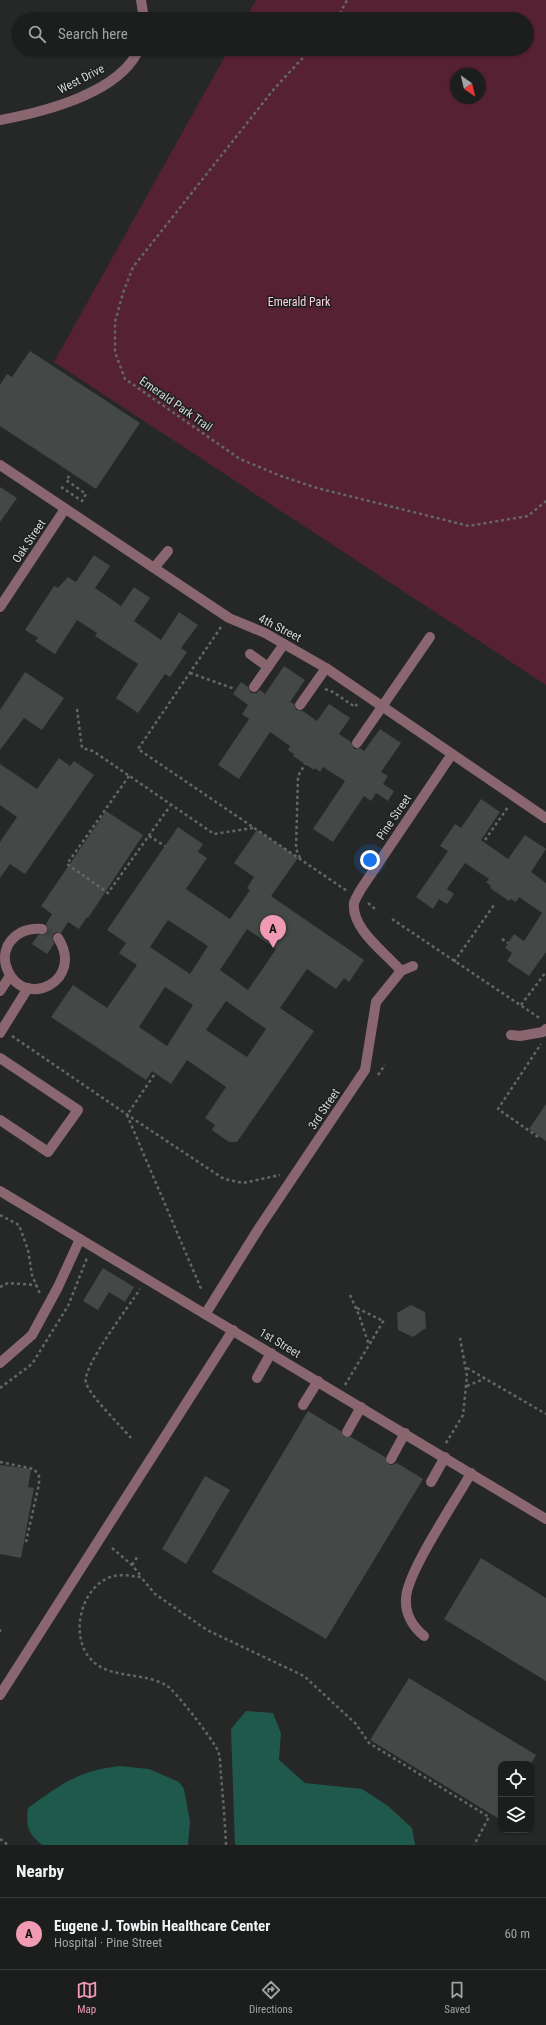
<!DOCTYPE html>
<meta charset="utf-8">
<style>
body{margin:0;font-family:"Roboto Condensed",sans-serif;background:#252726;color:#f1f3f6}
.controls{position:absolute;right:12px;bottom:12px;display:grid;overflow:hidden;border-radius:8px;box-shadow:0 1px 3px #0004}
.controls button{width:36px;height:36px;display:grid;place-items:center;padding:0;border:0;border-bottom:1px solid #3a3c3b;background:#1c1e1d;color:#f1f3f6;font:20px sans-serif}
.compass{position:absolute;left:450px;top:68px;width:36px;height:36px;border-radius:50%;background:#1c1e1d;box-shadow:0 1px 3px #0004;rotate:146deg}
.you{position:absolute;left:370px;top:860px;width:14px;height:14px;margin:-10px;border:3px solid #fff;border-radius:50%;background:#1a73e8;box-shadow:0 0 0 6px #1a73e833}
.badge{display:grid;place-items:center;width:26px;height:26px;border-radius:50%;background:#f19ab4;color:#111;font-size:13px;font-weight:700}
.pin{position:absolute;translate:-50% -33px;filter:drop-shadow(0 1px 2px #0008)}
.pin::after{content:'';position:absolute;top:21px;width:14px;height:12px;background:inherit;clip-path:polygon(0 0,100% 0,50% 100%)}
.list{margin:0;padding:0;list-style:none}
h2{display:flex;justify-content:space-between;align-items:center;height:52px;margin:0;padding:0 16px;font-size:17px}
h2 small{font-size:13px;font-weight:400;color:#a0a2a4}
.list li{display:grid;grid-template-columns:26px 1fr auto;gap:12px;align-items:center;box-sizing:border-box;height:72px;padding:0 16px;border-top:1px solid #3a3c3b}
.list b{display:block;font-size:15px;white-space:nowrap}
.list p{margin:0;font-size:13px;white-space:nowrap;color:#a0a2a4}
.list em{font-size:13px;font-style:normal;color:#a0a2a4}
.icon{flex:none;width:22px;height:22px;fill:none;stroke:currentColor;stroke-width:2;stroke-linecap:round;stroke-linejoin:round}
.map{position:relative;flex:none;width:546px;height:1845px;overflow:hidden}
.search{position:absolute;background:#1c1e1d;box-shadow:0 1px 3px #0004;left:12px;right:12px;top:12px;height:44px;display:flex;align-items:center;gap:10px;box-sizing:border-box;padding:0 14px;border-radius:22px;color:#a0a2a4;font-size:15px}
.sheet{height:124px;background:#1c1e1d}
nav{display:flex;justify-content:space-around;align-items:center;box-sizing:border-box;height:56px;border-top:1px solid #3a3c3b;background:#1c1e1d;font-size:11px;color:#a0a2a4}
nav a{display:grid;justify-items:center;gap:2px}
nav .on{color:#f19ab4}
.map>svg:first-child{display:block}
.green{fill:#552133;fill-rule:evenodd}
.water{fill:#1e594c}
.building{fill:#444847;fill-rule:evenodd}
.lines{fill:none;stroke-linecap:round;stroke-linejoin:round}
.minor-tunnel{stroke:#3f4241;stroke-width:10;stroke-dasharray:10 5;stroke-linecap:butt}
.path{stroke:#646766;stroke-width:2.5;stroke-dasharray:3 3;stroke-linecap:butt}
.minor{stroke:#8a6670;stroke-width:10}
.labels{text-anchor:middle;stroke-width:3;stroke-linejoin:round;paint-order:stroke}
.street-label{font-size:12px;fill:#d4d6d6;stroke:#1c1f1e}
.park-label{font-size:12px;fill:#ffd0dc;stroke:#1c1f1e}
</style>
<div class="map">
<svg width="546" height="1845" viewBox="0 0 546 1845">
<rect width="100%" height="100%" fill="#252827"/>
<path class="green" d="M256,0H546V685L54,362L229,49H527V19H245ZM456,74H480V98H456Z"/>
<g class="water">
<path d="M246,1711L273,1713L281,1733L279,1760L305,1783L362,1789L388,1806L412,1828L415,1845H235L231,1729Z"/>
<path d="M120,1766L149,1769L179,1782L184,1789L190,1821L188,1845H42C27,1832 26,1827 28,1808C60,1785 79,1770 120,1766Z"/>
</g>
<g class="building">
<path d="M30,351L140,423L96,489L0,426V385L7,374L12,377Z"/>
<path d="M0,487L17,498L0,522Z"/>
<path d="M94,555L110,566L95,588L121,606L134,587L150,598L134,621L161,640L179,612L198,625L181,648L187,652L170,677L165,674L138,713L116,698L138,664L95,636L97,633L77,620L55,654L35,641L38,638L25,630L54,586L58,588L68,577L76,582Z"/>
<path d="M284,666L305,680L290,702L294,704L296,710L303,711L317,721L329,704L350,718L339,734L351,742L354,749L360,748L364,751L380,729L401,743L381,772L388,776L383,784L394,791L388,801L376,793L371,801L364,796L333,842L313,829L345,781L323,767L320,772L315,768L314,770L293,756L294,754L288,750L290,746L270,732L239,779L218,765L249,719L242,714L248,705L233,694L241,682L248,687L251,693H256L260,690L265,694Z"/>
<path d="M25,672L64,698L42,730L24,718L0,750V710Z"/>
<path d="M59,758L70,766L74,761L94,775L25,874L10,864L0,878V842L17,817L0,805V764L37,789Z"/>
<path d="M481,799L500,812L481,840L508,859L525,835L546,849L531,872L546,883V952L529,976L507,961L512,953L505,948L514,934L524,941L542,913L519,897L516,902L511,899L509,901L490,888L491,886L486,882L489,879L465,863L447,889L454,894L447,904L439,899L433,909L416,897L448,851L440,846L455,824L461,828Z"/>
<path d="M106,811L143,835L88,918L87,917L79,929L68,922L61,933L56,932L53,934L52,938L54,944L47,954L32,944L38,935L47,933L48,929L46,924L52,914L41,906Z"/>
<path d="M178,827L203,844L198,852L207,858L186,889L230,919L250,890L247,888L254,877L234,863L257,830L298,858L271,896L364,960L349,982L344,978L336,989L307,969L280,1008L314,1031L237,1142H229L212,1130L215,1125L205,1118L226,1087L187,1060L171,1084L152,1071L146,1080L51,1017L73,985L107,1008L137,965L119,953L126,943L107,930ZM168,920L208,946L190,974L150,947ZM247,929L276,949L248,990L220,970ZM165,987L193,1005L167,1046L139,1027ZM226,1001L266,1029L247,1057L206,1030Z"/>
<path d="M546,1104V1141L529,1129Z"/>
<path d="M103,1268L134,1287L125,1302L109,1292L98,1310L83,1301Z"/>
<path d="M411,1305L425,1312L426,1328L413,1337L398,1330L397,1313Z"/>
<path d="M308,1411L341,1431L344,1437H351L385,1457L388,1464L392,1465L397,1463L423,1479L326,1639L212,1572Z"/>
<path d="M0,1465L31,1469L28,1487L34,1488L21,1558L0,1554Z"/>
<path d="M205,1476L230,1490L186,1564L162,1549Z"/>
<path d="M481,1558L546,1598V1681L444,1619Z"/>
<path d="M409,1678L536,1755L531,1764H501V1820L370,1740Z"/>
</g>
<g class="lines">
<path class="minor-tunnel" d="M42,929L58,938"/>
<g class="path">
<path d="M337,19L347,0"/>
<path d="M311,49L274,89L133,267L123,293L115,322V352L125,379L240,459L281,476L317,488L469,526L528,516L546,501"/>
<path d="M61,487L82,501L86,494L66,480L71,474"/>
<path d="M221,627L138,749L347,891"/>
<path d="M190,673L235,689"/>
<path d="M325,689L333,692L355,707L357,704"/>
<path d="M77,709L82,748L93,751L214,834L253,828"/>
<path d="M129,776L67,864L108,893L170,806"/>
<path d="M149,836L165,846"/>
<path d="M485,840L508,807"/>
<path d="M300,858L296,849L298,776L305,764"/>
<path d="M368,903L375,909"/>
<path d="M392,919L541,1019"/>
<path d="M502,939L508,943"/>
<path d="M454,962L494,905"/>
<path d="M521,1005L546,972"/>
<path d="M12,1036L138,1122L224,1179L243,1183L280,1175"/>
<path d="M154,1075L127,1115L202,1291"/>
<path d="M378,1075L385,1065"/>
<path d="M538,1137L498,1109L541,1044"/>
<path d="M0,1215L19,1225L28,1250L32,1275L40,1294"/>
<path d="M0,1287L8,1283L36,1285"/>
<path d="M350,1295L359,1315L369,1345"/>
<path d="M357,1308L383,1321"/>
<path d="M467,1368L546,1414"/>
<path d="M345,1385L384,1320"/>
<path d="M467,1386L484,1379"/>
<path d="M0,1388L32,1364L68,1306L87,1258H89"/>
<path d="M131,1438C120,1425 91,1397 86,1383C81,1368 130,1305 140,1289"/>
<path d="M446,1443L463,1415L467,1376L460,1338"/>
<path d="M0,1462L34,1469L39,1476V1484L26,1542"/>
<path d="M112,1548L132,1565L141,1576"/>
<path d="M132,1565L138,1556"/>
<path d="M0,1629V1632"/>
<path d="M0,1839L8,1845"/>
<path d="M226,1845C225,1822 223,1799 221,1775C220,1768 221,1758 218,1751C214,1741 175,1690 166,1685C160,1682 152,1679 146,1678C124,1673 103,1675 88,1656C71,1632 81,1590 108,1578C119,1573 130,1576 141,1577L155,1594L207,1630L304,1676L356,1724L369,1743L489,1817L474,1845"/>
</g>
<g class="minor">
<path d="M141,0L144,19"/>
<path d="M0,120C43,112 120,93 139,49"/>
<path d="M0,465L229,618L265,633L326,668L546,818"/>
<path d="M154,568L168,551"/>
<path d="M0,607L65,509"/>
<path d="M250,654L268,667"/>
<path d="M254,687L284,644"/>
<path d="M300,705L326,668"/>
<path d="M357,743L430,637"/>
<path d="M42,929C28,928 16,932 8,945C4,953 4,963 8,971C26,1010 85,980 58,938"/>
<path d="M401,971L413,966"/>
<path d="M0,991L10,976"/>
<path d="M0,1033L28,988"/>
<path d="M511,1035L520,1036L543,1032L546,1029"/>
<path d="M0,1058L78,1110L48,1152L0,1120"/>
<path d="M0,1191L546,1519"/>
<path d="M206,1313L259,1228L365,1070L376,1002L401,971C386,953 351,929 354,903C355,899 359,893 361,889L452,754"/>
<path d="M0,1363L32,1335L58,1287L80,1239"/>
<path d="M257,1378L271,1353"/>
<path d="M303,1405L318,1381"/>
<path d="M347,1432L361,1407"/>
<path d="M391,1459L405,1433"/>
<path d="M431,1482L445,1457"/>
<path d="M424,1636C413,1627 405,1614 406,1599C406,1573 457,1499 471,1473"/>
<path d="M0,1695L233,1330"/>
</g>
</g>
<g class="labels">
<g class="street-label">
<text transform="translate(81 79) rotate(-27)" y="4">West Drive</text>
<text transform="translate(176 404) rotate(35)" y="4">Emerald Park Trail</text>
<text transform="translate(29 541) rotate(-56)" y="4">Oak Street</text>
<text transform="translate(280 628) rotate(27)" y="4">4th Street</text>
<text transform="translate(394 817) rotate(-56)" y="4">Pine Street</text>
<text transform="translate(324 1109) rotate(-56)" y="4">3rd Street</text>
<text transform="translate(280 1343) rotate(31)" y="4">1st Street</text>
</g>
<g class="park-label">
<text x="299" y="306">Emerald Park</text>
</g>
</g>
</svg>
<div class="controls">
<button><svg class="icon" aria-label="locate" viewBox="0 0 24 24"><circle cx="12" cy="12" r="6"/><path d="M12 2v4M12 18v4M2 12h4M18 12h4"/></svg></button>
<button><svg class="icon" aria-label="layers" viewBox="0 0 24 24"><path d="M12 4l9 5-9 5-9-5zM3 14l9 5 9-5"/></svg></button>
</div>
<svg class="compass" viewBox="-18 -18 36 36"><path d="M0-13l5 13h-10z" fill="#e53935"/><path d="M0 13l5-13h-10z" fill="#a0a2a4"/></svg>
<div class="you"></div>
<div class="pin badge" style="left:273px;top:948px">A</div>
<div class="search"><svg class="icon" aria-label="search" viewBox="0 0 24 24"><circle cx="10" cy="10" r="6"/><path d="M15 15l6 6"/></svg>Search here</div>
</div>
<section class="sheet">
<h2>Nearby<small></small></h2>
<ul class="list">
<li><span class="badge">A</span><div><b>Eugene J. Towbin Healthcare Center</b><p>Hospital · Pine Street</p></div><em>60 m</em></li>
</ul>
</section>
<nav>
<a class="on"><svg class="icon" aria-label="map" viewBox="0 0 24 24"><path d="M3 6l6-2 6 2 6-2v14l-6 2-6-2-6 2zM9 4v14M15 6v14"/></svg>Map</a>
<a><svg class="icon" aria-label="directions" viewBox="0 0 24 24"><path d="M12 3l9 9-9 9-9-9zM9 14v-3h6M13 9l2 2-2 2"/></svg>Directions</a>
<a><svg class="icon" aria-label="saved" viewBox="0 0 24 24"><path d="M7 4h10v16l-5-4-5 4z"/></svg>Saved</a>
</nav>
